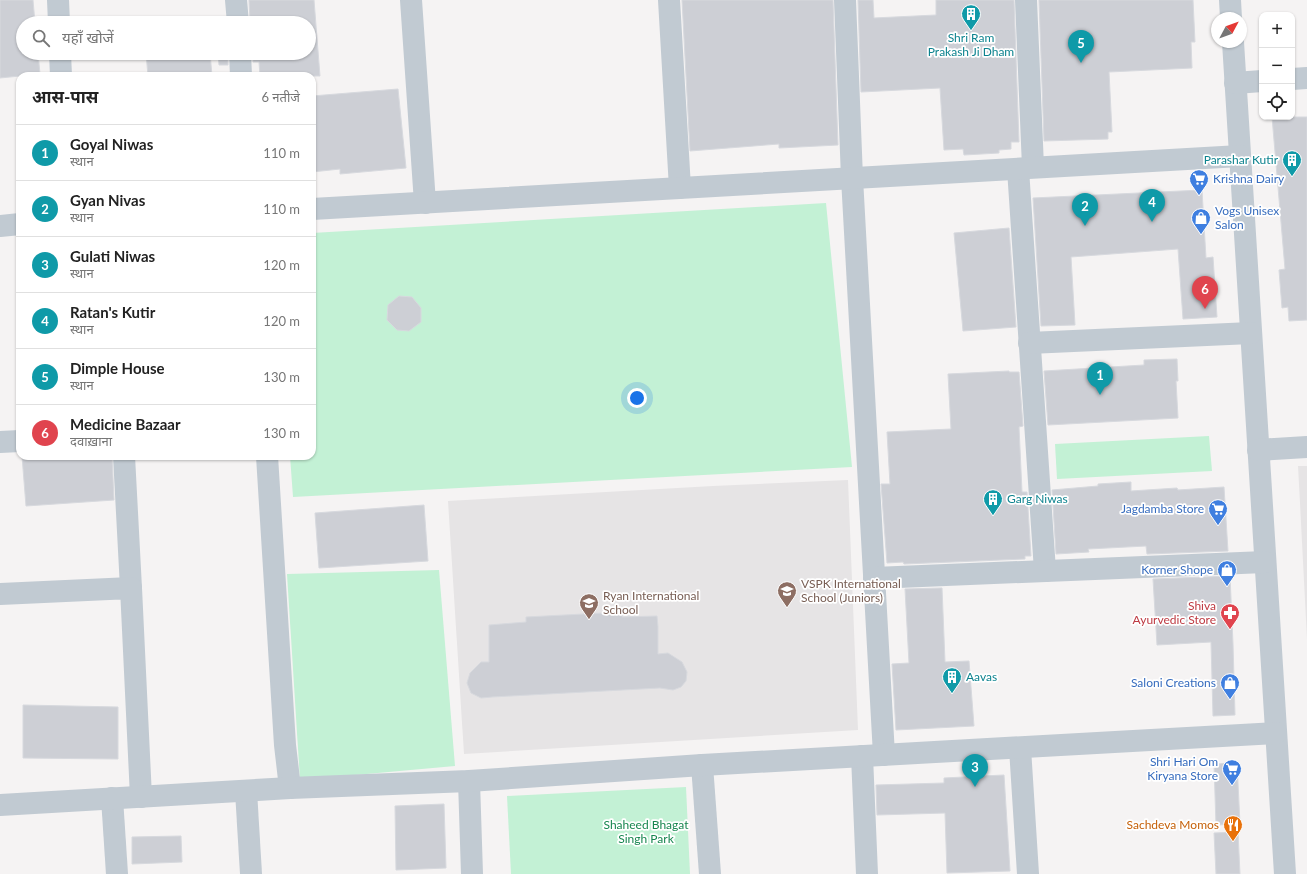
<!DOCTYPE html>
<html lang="hi">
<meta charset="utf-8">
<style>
body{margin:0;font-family:Lato,"Noto Sans Devanagari",sans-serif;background:#f2f2f2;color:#222}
.controls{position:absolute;right:12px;top:12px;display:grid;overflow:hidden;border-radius:8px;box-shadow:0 1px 3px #0004}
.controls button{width:36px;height:36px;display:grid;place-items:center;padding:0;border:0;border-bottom:1px solid #e0e0e0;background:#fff;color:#222;font:20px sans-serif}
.compass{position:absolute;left:1211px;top:12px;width:36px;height:36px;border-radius:50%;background:#fff;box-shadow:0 1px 3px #0004;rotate:49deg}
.you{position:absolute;left:637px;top:398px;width:14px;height:14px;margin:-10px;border:3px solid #fff;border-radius:50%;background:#1a73e8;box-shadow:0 0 0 6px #1a73e833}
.badge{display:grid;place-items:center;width:26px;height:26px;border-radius:50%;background:#1a73e8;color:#fff;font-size:13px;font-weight:700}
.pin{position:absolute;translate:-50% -33px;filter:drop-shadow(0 1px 2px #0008)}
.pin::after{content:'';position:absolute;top:21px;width:14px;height:12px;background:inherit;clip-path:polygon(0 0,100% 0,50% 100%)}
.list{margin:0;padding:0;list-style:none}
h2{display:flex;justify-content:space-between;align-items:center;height:52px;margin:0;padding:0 16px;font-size:17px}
h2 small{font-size:13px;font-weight:400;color:#767676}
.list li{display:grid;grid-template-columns:26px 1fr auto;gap:12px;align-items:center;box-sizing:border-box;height:56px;padding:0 16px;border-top:1px solid #e0e0e0}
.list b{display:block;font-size:15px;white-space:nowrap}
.list p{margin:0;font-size:13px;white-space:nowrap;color:#767676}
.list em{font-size:13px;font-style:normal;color:#767676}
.icon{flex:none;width:22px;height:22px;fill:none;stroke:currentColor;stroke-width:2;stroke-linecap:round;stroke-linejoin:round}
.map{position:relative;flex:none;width:1307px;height:874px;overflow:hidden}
.search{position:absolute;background:#fff;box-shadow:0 1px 3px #0004;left:16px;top:16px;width:300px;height:44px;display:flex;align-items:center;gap:10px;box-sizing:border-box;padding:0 14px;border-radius:22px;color:#767676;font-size:15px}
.panel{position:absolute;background:#fff;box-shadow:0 1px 3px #0004;left:16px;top:72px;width:300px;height:388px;border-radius:12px}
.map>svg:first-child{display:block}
.education{fill:#e6e4e5}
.green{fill:#c3f1d5}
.building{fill:#cdcfd5;stroke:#d7d9de}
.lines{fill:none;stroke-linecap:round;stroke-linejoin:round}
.minor{stroke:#c1cad2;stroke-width:22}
.labels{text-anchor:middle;stroke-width:3.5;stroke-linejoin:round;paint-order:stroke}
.culture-label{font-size:12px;fill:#0d838f;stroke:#fff;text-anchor:start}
.shop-label{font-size:12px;fill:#366cbe;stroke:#fff;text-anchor:end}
.education-label{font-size:12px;fill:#785e54;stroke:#fff;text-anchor:start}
.health-label{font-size:12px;fill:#be3a42;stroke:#fff;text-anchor:end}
.park-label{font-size:12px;fill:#17864f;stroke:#fff}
.food-label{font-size:12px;fill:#c56008;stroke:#fff;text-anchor:end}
</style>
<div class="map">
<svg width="1307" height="874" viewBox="0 0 1307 874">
<rect width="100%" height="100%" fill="#f5f3f3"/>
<g class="education">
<path d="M1298,466H1307V639L1300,503Z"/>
<path d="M848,480L858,730L464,754L448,501L713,486Z"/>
</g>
<g class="green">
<path d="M826,203L852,467L293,497L290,456H312V233Z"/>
<path d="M1209,436L1212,471L1057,479L1055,444Z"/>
<path d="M439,570L455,766L300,780L287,574Z"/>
<path d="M686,787L690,874H511L507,796Z"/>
</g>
<g class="building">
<path d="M0,0H33L35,23H23V53H38L40,74L0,78Z"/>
<path d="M249,0H314L320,76H260L259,62H253V53H309V23H250Z"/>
<path d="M682,0H833L838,145L779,148V144L690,151Z"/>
<path d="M858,0H873L874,18L936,15V0H1014L1019,142H1011V149L999,150V153L964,155L963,149L944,150L940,88L861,92Z"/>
<path d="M1039,0H1193L1195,42H1191L1192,68L1109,72L1112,132H1108V139L1044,141Z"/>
<path d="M146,53H210L212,76H148Z"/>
<path d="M218,53H228V65H219Z"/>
<path d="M398,89L406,168L340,174V169L312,172V96Z"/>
<path d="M1272,117H1307V320L1289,321L1288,307L1282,308L1279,270L1285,269Z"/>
<path d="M1202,190L1206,258L1213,257L1217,317L1183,319L1178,249L1071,257L1075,325L1041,326L1033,198Z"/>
<path d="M1009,228L1016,327L963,331L954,233Z"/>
<path d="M399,296L412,297L421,308V322L409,331L397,330L387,320L388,305Z"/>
<path d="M1177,359L1178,381H1176L1178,418L1048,425L1044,371L1144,365V360Z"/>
<path d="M1009,371V372H1019L1023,426L1019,427L1022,492H1027L1031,556H1025V559L904,564L903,562L887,563L881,484H890L887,432L951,429L948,374Z"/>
<path d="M22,456H112L114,500L26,506Z"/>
<path d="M1131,482V491L1177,488L1178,490L1224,487L1228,551L1147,554L1146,546L1088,549L1089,552L1056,554L1052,490L1098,486V484Z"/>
<path d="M424,505L428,561L319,568L315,513Z"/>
<path d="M1230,576L1233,644L1235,715L1213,716L1211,642L1157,645L1153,579Z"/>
<path d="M942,588L945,662L969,661L974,726L896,730L892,664L909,663L905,589Z"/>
<path d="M623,612L622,617L657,616L658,627V654L668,653L682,662L687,672L686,681L681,687L673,690L660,688L492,697L481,698L471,693L467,683L470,673L481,662H489V625L526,622V617Z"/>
<path d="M23,705L118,707V759L23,758Z"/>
<path d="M1237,763L1240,824L1216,825L1214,764Z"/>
<path d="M1004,775L1010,871L947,873L945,813L877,815L876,785L944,783V778Z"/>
<path d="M444,804L446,868L396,870L395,806Z"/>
<path d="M1238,832L1240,874H1216L1214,833Z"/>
<path d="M181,836L182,862L132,864V837Z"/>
</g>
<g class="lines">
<g class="minor">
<path d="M58,0L59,23"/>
<path d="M236,0L238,23"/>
<path d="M411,0L425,203"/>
<path d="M669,0L680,188"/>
<path d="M845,0L852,178L884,755"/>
<path d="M1026,0L1033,167"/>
<path d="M1230,0L1231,18"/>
<path d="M1233,42L1285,874"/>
<path d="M60,53L61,76"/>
<path d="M240,53L241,76"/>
<path d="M1292,79L1307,78"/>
<path d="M1235,83L1262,81"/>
<path d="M1018,169L1045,571"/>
<path d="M312,209L1240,156"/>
<path d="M0,226L20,224"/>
<path d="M1029,343L1251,333"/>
<path d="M0,442L20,441"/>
<path d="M1258,450L1307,447"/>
<path d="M124,456L131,588"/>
<path d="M267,456L285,745L290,788"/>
<path d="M874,578L1265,562"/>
<path d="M0,594L131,588L141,797"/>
<path d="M1020,748L1028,874"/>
<path d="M862,756L867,874"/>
<path d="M702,765L710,874"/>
<path d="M469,781L472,874"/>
<path d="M246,791L251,874"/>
<path d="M112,798L117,874"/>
<path d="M0,805L290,788L469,781L702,765L1276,733"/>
</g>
</g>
<defs>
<symbol id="building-pin" viewBox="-11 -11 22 30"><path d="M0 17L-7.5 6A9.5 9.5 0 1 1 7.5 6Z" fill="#0f9aa8" stroke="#fff"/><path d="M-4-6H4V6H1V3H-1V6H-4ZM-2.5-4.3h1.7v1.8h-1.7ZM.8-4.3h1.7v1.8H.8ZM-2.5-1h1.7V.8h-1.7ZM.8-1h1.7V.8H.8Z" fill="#fff"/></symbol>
<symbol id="supermarket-pin" viewBox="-11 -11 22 30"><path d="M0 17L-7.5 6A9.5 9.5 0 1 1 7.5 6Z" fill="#3f7fe0" stroke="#fff"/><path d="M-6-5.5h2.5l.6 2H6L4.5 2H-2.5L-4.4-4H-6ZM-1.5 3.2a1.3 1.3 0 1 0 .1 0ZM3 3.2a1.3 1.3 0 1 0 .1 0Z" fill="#fff"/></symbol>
<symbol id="shop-pin" viewBox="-11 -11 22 30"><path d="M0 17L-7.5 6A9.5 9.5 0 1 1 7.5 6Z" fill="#3f7fe0" stroke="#fff"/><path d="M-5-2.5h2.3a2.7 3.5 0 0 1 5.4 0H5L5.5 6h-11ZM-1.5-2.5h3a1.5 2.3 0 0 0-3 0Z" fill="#fff"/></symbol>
<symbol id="school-pin" viewBox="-11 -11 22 30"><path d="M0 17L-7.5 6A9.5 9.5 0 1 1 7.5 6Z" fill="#8d6e63" stroke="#fff"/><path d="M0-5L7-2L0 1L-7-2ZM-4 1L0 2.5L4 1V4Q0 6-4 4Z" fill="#fff"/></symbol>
<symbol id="pharmacy-pin" viewBox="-11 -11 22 30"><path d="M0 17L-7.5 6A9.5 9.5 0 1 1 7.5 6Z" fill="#e0444e" stroke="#fff"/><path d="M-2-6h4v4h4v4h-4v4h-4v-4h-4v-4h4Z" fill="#fff"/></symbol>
<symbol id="restaurant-pin" viewBox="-11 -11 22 30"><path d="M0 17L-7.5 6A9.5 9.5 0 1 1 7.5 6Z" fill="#e8710a" stroke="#fff"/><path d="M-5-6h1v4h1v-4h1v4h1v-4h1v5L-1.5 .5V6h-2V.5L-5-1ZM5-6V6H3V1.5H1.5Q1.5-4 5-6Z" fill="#fff"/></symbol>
</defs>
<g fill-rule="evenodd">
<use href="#building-pin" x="960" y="3" width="22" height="30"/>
<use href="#building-pin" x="1281" y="149" width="22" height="30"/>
<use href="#supermarket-pin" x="1188" y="168" width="22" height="30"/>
<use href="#shop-pin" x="1190" y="207" width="22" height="30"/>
<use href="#building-pin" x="982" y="488" width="22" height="30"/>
<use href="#supermarket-pin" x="1207" y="498" width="22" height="30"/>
<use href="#shop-pin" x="1216" y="559" width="22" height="30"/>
<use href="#school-pin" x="776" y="580" width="22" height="30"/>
<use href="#school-pin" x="578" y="592" width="22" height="30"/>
<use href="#pharmacy-pin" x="1219" y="602" width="22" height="30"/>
<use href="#building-pin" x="941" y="666" width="22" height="30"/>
<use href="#shop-pin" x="1219" y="672" width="22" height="30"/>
<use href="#supermarket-pin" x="1221" y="758" width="22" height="30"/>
<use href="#restaurant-pin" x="1222" y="814" width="22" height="30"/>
</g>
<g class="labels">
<g class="culture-label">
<text x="971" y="42" text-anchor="middle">Shri Ram<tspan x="971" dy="14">Prakash Ji Dham</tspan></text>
<text x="1278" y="164" text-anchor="end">Parashar Kutir</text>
<text x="1007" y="503">Garg Niwas</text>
<text x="966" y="681">Aavas</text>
</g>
<g class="shop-label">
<text x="1213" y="183" text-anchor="start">Krishna Dairy</text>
<text x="1215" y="215" text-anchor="start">Vogs Unisex<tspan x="1215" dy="14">Salon</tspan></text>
<text x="1204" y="513">Jagdamba Store</text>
<text x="1213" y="574">Korner Shope</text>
<text x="1216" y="687">Saloni Creations</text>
<text x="1218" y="766">Shri Hari Om<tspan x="1218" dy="14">Kiryana Store</tspan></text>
</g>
<g class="education-label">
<text x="801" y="588">VSPK International<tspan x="801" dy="14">School (Juniors)</tspan></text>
<text x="603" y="600">Ryan International<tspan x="603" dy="14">School</tspan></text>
</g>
<g class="health-label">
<text x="1216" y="610">Shiva<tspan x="1216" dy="14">Ayurvedic Store</tspan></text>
</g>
<g class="park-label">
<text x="646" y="829">Shaheed Bhagat<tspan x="646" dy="14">Singh Park</tspan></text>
</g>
<g class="food-label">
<text x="1219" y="829">Sachdeva Momos</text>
</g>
</g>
</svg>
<div class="controls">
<button>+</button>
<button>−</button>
<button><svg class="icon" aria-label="locate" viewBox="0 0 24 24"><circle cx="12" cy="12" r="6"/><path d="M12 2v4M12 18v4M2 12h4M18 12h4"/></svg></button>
</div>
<svg class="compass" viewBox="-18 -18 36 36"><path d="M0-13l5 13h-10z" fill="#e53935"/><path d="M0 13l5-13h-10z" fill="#767676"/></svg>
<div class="you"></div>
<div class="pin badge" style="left:1100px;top:395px;background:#0f9aa8">1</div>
<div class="pin badge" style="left:1085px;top:226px;background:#0f9aa8">2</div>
<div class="pin badge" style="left:975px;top:787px;background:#0f9aa8">3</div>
<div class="pin badge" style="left:1152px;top:222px;background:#0f9aa8">4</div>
<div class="pin badge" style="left:1081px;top:63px;background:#0f9aa8">5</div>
<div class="pin badge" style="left:1205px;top:309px;background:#e0444e">6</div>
<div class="search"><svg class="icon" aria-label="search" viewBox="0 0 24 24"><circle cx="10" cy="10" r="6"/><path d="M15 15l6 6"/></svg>यहाँ खोजें</div>
<section class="panel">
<h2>आस-पास<small>6 नतीजे</small></h2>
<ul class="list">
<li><span class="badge" style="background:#0f9aa8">1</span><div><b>Goyal Niwas</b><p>स्थान</p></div><em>110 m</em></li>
<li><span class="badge" style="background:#0f9aa8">2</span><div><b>Gyan Nivas</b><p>स्थान</p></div><em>110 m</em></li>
<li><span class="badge" style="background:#0f9aa8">3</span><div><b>Gulati Niwas</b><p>स्थान</p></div><em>120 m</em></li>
<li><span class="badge" style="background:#0f9aa8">4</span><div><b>Ratan's Kutir</b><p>स्थान</p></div><em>120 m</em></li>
<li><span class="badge" style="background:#0f9aa8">5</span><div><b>Dimple House</b><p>स्थान</p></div><em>130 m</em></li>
<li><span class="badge" style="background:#e0444e">6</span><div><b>Medicine Bazaar</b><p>दवाख़ाना</p></div><em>130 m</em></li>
</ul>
</section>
</div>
